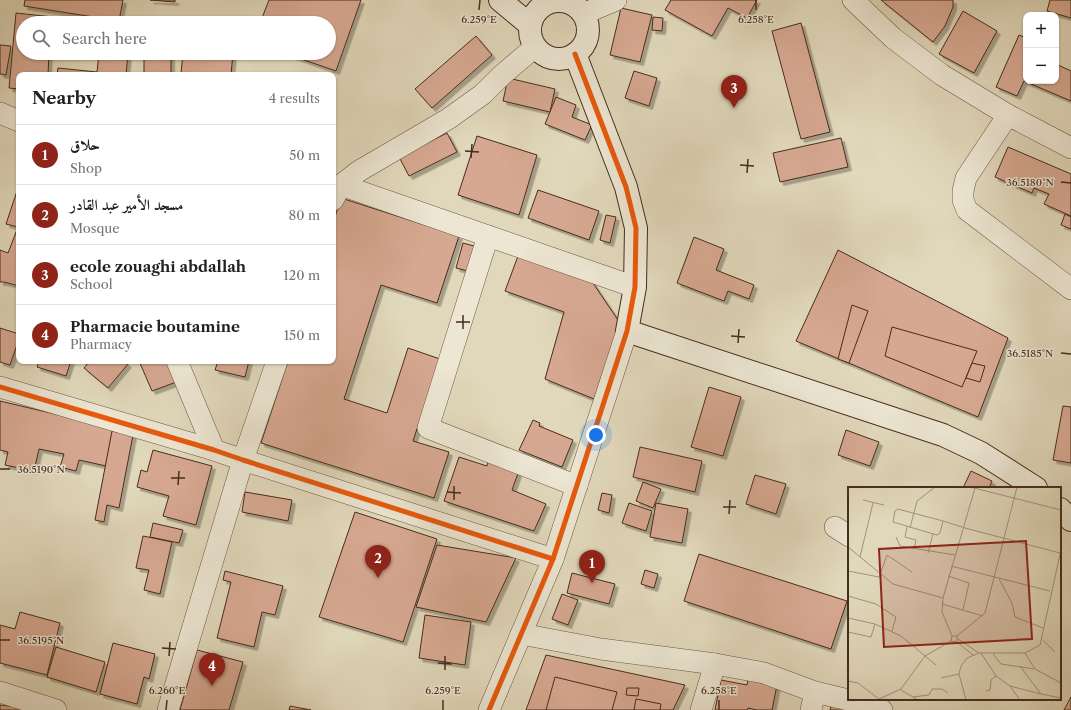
<!DOCTYPE html>
<meta charset="utf-8">
<style>
body{margin:0;font-family:"Libre Caslon Text",Amiri,serif;background:#f6f6f6;color:#202124}
.controls{position:absolute;right:12px;top:12px;display:grid;overflow:hidden;border-radius:8px;box-shadow:0 1px 3px #0004}
.controls button{width:36px;height:36px;display:grid;place-items:center;padding:0;border:0;border-bottom:1px solid #e0e0e0;background:#fff;color:#202124;font:20px sans-serif}
.you{position:absolute;left:596px;top:435px;width:14px;height:14px;margin:-10px;border:3px solid #fff;border-radius:50%;background:#1a73e8;box-shadow:0 0 0 6px #1a73e833}
.badge{display:grid;place-items:center;width:26px;height:26px;border-radius:50%;background:#8f2418;color:#fff;font-size:13px;font-weight:700}
.pin{position:absolute;translate:-50% -33px;filter:drop-shadow(0 1px 2px #0008)}
.pin::after{content:'';position:absolute;top:21px;width:14px;height:12px;background:inherit;clip-path:polygon(0 0,100% 0,50% 100%)}
.list{margin:0;padding:0;list-style:none}
h2{display:flex;justify-content:space-between;align-items:center;height:52px;margin:0;padding:0 16px;font-size:17px}
h2 small{font-size:13px;font-weight:400;color:#757577}
.list li{display:grid;grid-template-columns:26px 1fr auto;gap:12px;align-items:center;box-sizing:border-box;height:60px;padding:0 16px;border-top:1px solid #e0e0e0}
.list b{display:block;font-size:15px;white-space:nowrap}
.list p{margin:0;font-size:13px;white-space:nowrap;color:#757577}
.list em{font-size:13px;font-style:normal;color:#757577}
.icon{flex:none;width:22px;height:22px;fill:none;stroke:currentColor;stroke-width:2;stroke-linecap:round;stroke-linejoin:round}
.map{position:relative;flex:none;width:1071px;height:710px;overflow:hidden}
.search{position:absolute;background:#fff;box-shadow:0 1px 3px #0004;left:16px;top:16px;width:320px;height:44px;display:flex;align-items:center;gap:10px;box-sizing:border-box;padding:0 14px;border-radius:22px;color:#757577;font-size:15px}
.panel{position:absolute;background:#fff;box-shadow:0 1px 3px #0004;left:16px;top:72px;width:320px;height:292px;border-radius:8px}
.map>svg:first-child{display:block}
.building{fill:#d7a891;stroke:#462c1c;filter:url(#shadow)}
.lines{fill:none;stroke-linecap:round;stroke-linejoin:round}
.street-casing{stroke:#6d5744;stroke-width:22}
.secondary-casing{stroke:#462c1c;stroke-width:24}
.street{stroke:#ece6d3;stroke-width:21}
.secondary{stroke:#ece6d3;stroke-width:22}
.cycleway-casing{stroke:#ece6d3;stroke-width:8}
.cycleway{stroke:#e8590c;stroke-width:5}
.ticks{fill:none;stroke:#462c1c;stroke-width:1.5}
.inset-road{fill:none;stroke:#a3937b;stroke-width:1}
.view{fill:#8f2418;fill-opacity:0.15;stroke:#8f2418;stroke-width:2}
.inset-edge{fill:none;stroke:#462c1c;stroke-width:2}
.ticks-label{font-size:10px;text-anchor:middle;fill:#462c1c;stroke:#ece6d3;stroke-width:3;stroke-linejoin:round;paint-order:stroke}
</style>
<div class="map">
<svg width="1071" height="710" viewBox="0 0 1071 710">
<defs>
<filter id="shadow"><feDropShadow dx="3.5" dy="3.5" stdDeviation="0" flood-color="#0004"/></filter>
</defs>
<rect width="100%" height="100%" fill="#e1d8bb"/>
<filter id="stains"><feTurbulence type="fractalNoise" baseFrequency=".005" numOctaves="4"/><feColorMatrix values="0 0 0 0 .2 0 0 0 0 .09 0 0 0 0 .02 0 0 0 .5 -.17"/></filter>
<radialGradient id="worn" r=".72"><stop offset=".6" stop-color="#630" stop-opacity="0"/><stop offset="1" stop-color="#630" stop-opacity=".3"/></radialGradient>
<g class="building">
<path d="M25,0H123L119,21L24,6Z"/>
<path d="M150,0H175V2Z"/>
<path d="M269,0H361L336,71L284,53H329V23H271L272,21L262,18Z"/>
<path d="M671,0H757L747,18L728,8L712,36L665,10Z"/>
<path d="M881,0H953V7L945,26L933,42Z"/>
<path d="M1050,0H1071V18L1047,11Z"/>
<path d="M621,8L652,15L640,62L610,55Z"/>
<path d="M963,11L997,31L974,73L939,54Z"/>
<path d="M16,13L53,17L52,23H23V53H49L48,75H19V89L9,88Z"/>
<path d="M653,17L663,18L662,31L652,30Z"/>
<path d="M60,20L93,23H60Z"/>
<path d="M801,23L830,132L801,139L772,31Z"/>
<path d="M1019,35L1026,38V81H1056V64L1071,71V101L1024,81L1017,96L996,87Z"/>
<path d="M476,36L492,55L432,108L415,89Z"/>
<path d="M0,45L11,46L6,75L0,74Z"/>
<path d="M99,53H128L126,75H57L58,68L97,72Z"/>
<rect x="144" y="53" width="27" height="22"/>
<path d="M183,53H233L231,75H209L181,73Z"/>
<path d="M634,71L657,78L649,106L625,98Z"/>
<path d="M508,78L555,89L550,112L503,101Z"/>
<path d="M556,97L576,105L572,117L592,125L585,140L545,124Z"/>
<path d="M447,133L457,152L409,176L399,157Z"/>
<path d="M477,136L537,155L519,215L458,195Z"/>
<path d="M841,138L848,167L780,182L773,153Z"/>
<path d="M1008,147L1071,174V216L1044,204L1049,194L1034,188L1032,193L995,177Z"/>
<path d="M19,185V286L4,282H0V250L8,253L18,227L6,224Z"/>
<path d="M538,190L599,211L589,240L528,218Z"/>
<path d="M341,198L459,236L437,303L381,285L344,399L387,413L408,348L440,359L413,441L449,452L434,498L261,443L288,361H333V223Z"/>
<path d="M1065,214L1071,217V229L1061,225Z"/>
<path d="M606,215L616,217L610,243L600,240Z"/>
<path d="M694,237L724,249L716,270L754,285L749,299L728,291L724,301L677,283Z"/>
<path d="M463,243L478,247L472,272L456,268Z"/>
<path d="M838,250L1008,338L978,417L796,341Z"/>
<path d="M518,256L593,283L620,323L594,399L545,379L564,312L505,291Z"/>
<path d="M852,305L868,311L849,363L838,359Z"/>
<path d="M892,327L977,351L962,387L885,356Z"/>
<path d="M0,328L19,334V339L10,365L0,362Z"/>
<path d="M39,361H71L66,376L37,367Z"/>
<path d="M90,361H124L128,364L108,388L84,368Z"/>
<path d="M139,361H170L179,381L152,391Z"/>
<path d="M218,361H249L245,377L215,370Z"/>
<path d="M972,363L985,366L980,382L966,378Z"/>
<path d="M709,387L741,397L723,456L691,447Z"/>
<path d="M0,401L114,428L106,466L79,460L76,471L60,467L64,454L39,449L34,471L5,465L8,452L0,450Z"/>
<path d="M1063,406L1071,407V463L1053,460Z"/>
<path d="M533,420L540,423L539,426L573,440L562,467L519,450Z"/>
<path d="M846,430L879,442L870,466L838,455Z"/>
<path d="M112,431L133,435L119,508L107,505L104,522L95,520Z"/>
<path d="M640,447L702,461L695,492L633,477Z"/>
<path d="M153,450L212,466L196,525L163,516L169,496L137,487L141,470L147,472Z"/>
<path d="M490,454L521,465L512,490L546,504L534,531L444,501L459,457L487,466Z"/>
<path d="M971,471L992,481L989,488H963Z"/>
<path d="M755,475L786,484L776,514L746,504Z"/>
<path d="M643,482L661,489L653,508L636,501Z"/>
<path d="M245,492L292,500L288,521L242,512Z"/>
<path d="M602,493L612,495L609,513L598,510Z"/>
<path d="M629,503L652,511L646,531L622,523Z"/>
<path d="M656,503L688,509L682,543L650,537Z"/>
<path d="M355,512L437,539L403,642L319,617Z"/>
<path d="M153,523L183,530L179,543L150,537Z"/>
<path d="M143,536L172,542L160,594L144,590L149,570L136,568Z"/>
<path d="M437,545L516,558L486,622L416,607Z"/>
<path d="M699,554L847,601L831,649L684,601Z"/>
<path d="M645,570L658,574L654,588L641,584Z"/>
<path d="M225,571L283,586L275,615L262,612L254,647L217,638L231,582L223,580Z"/>
<path d="M572,573L615,584L609,604L567,593Z"/>
<path d="M562,594L578,600L568,625L552,619Z"/>
<path d="M20,612L60,623L47,675L0,663V625L15,629Z"/>
<path d="M425,615L471,622L465,665L419,658Z"/>
<path d="M113,643L155,654L149,679L144,677L137,704L100,694Z"/>
<path d="M56,647L105,662L96,692L47,677Z"/>
<path d="M197,650L243,662L229,710H180Z"/>
<path d="M546,655L685,685L673,710H526Z"/>
<path d="M749,674L778,680L772,710H757L748,708L747,710H715L721,680L747,685Z"/>
<path d="M555,677L617,692L612,710H546Z"/>
<path d="M627,688H639L638,696L626,695Z"/>
<path d="M1071,697V710H1064Z"/>
<path d="M636,699L661,704L660,710H634Z"/>
<path d="M833,700L865,710H830Z"/>
<path d="M0,705L26,708V710H0Z"/>
<path d="M290,706L311,710H289Z"/>
</g>
<g class="lines">
<defs>
<g id="street">
<path d="M853,0L893,38L942,75L1008,115L1071,148"/>
<path d="M583,14L616,0"/>
<path d="M0,113L19,121"/>
<path d="M1008,115L966,178L963,191V200L967,210L1071,289"/>
<path d="M341,185L635,287"/>
<path d="M333,200L341,185L359,171L448,119L483,94L501,76L535,47"/>
<path d="M488,236L428,428L577,486"/>
<path d="M177,361L214,450"/>
<path d="M0,387L214,450L243,460L553,559"/>
<path d="M835,527L849,536"/>
<path d="M521,634L601,649L715,664L764,673L815,692L869,705L882,710"/>
<path d="M0,692L56,710"/>
<path d="M168,710L243,460L277,361"/>
<path d="M489,710L553,559L627,331"/>
<path d="M701,710L715,664"/>
<path d="M811,710L815,692"/>
</g>
<g id="secondary">
<path d="M500,0L530,25"/>
<circle cx="559" cy="30" r="29"/>
<path d="M575,54L626,187L636,228L635,287L627,331L943,435L981,453L1036,488"/>
<path d="M1060,509L1071,520"/>
</g>
</defs>
<use href="#street" class="street-casing"/>
<use href="#secondary" class="secondary-casing"/>
<use href="#street" class="street"/>
<use href="#secondary" class="secondary"/>
<defs>
<g id="cycleway">
<path d="M0,387L214,450L243,460L553,559"/>
<path d="M489,710L553,559L627,331L635,287L636,228L626,187L575,54"/>
</g>
</defs>
<use href="#cycleway" class="cycleway-casing"/>
<use href="#cycleway" class="cycleway"/>
</g>
<path class="ticks" d="M479,10L480,0M756,10V0M465,151L479,152M471,158L472,144M740,165L754,166M747,173L748,159M1061,182L1071,183M456,322H470M463,329V315M731,336L745,337M738,343L739,329M1061,353L1071,354M0,469H10M171,478H185M178,485L179,471M447,492L461,493M454,500V486M723,507H736M729,514L730,500M0,640H10M162,648L176,649M169,656L170,642M438,663L452,664M445,670V656M166,710L167,700M443,710V700M719,710V700"/>
<g transform="translate(848 487)">
<rect width="213" height="213" fill="#e1d8bb"/>
<path class="inset-road" d="M122,0L213,23M15,13L36,18M95,34L92,46L89,48L45,35L47,24L50,22L95,34L117,41L212,66M59,40L57,50L68,53L66,62M62,41L69,14L87,0M48,50L52,59L107,68M0,60L45,97L95,111M80,66L85,47M12,70L25,16M103,79L202,104M0,84L31,90L39,68L64,85M100,89L121,96L115,123M151,92L164,116L167,130L195,141M0,109L28,117L48,130L44,144M94,117L135,129M0,131L27,137L53,149L88,178M0,145L23,150L27,137M104,149L94,125L95,111L127,1M109,149L137,126L169,0M110,152L131,166M195,153L207,165M109,155L125,168M133,166L148,189L162,199L172,213M177,166L187,182L213,196M145,167L153,177L186,182M172,179L193,207L213,211M93,191L111,187M0,194L10,196L31,212M162,199L193,207M53,203L70,213M138,204L142,203L143,193L148,189M65,210L81,208L84,202H94L100,206M29,213L53,202L77,169L103,154L109,155V149H104L103,154M118,213L111,187L113,179L119,171L131,166H177L192,158L213,63"/>
<path class="view" d="M178,54L184,152L36,160L31,62Z"/>
<rect width="213" height="213" class="inset-edge"/>
</g>
<g class="ticks-label">
<text x="479" y="23">6.259°E</text>
<text x="756" y="23">6.258°E</text>
<text x="1030" y="186">36.5180°N</text>
<text x="1030" y="357">36.5185°N</text>
<text x="41" y="473">36.5190°N</text>
<text x="41" y="644">36.5195°N</text>
<text x="167" y="694">6.260°E</text>
<text x="443" y="694">6.259°E</text>
<text x="719" y="694">6.258°E</text>
</g>
<rect width="100%" height="100%" filter="url(#stains)"/>
<rect width="100%" height="100%" fill="url(#worn)"/>
</svg>
<div class="controls">
<button>+</button>
<button>−</button>
</div>
<div class="you"></div>
<div class="pin badge" style="left:592px;top:583px">1</div>
<div class="pin badge" style="left:378px;top:578px">2</div>
<div class="pin badge" style="left:734px;top:108px">3</div>
<div class="pin badge" style="left:212px;top:686px">4</div>
<div class="search"><svg class="icon" aria-label="search" viewBox="0 0 24 24"><circle cx="10" cy="10" r="6"/><path d="M15 15l6 6"/></svg>Search here</div>
<section class="panel">
<h2>Nearby<small>4 results</small></h2>
<ul class="list">
<li><span class="badge">1</span><div><b>حلاق</b><p>Shop</p></div><em>50 m</em></li>
<li><span class="badge">2</span><div><b>مسجد الأمير عبد القادر</b><p>Mosque</p></div><em>80 m</em></li>
<li><span class="badge">3</span><div><b>ecole zouaghi abdallah</b><p>School</p></div><em>120 m</em></li>
<li><span class="badge">4</span><div><b>Pharmacie boutamine</b><p>Pharmacy</p></div><em>150 m</em></li>
</ul>
</section>
</div>
